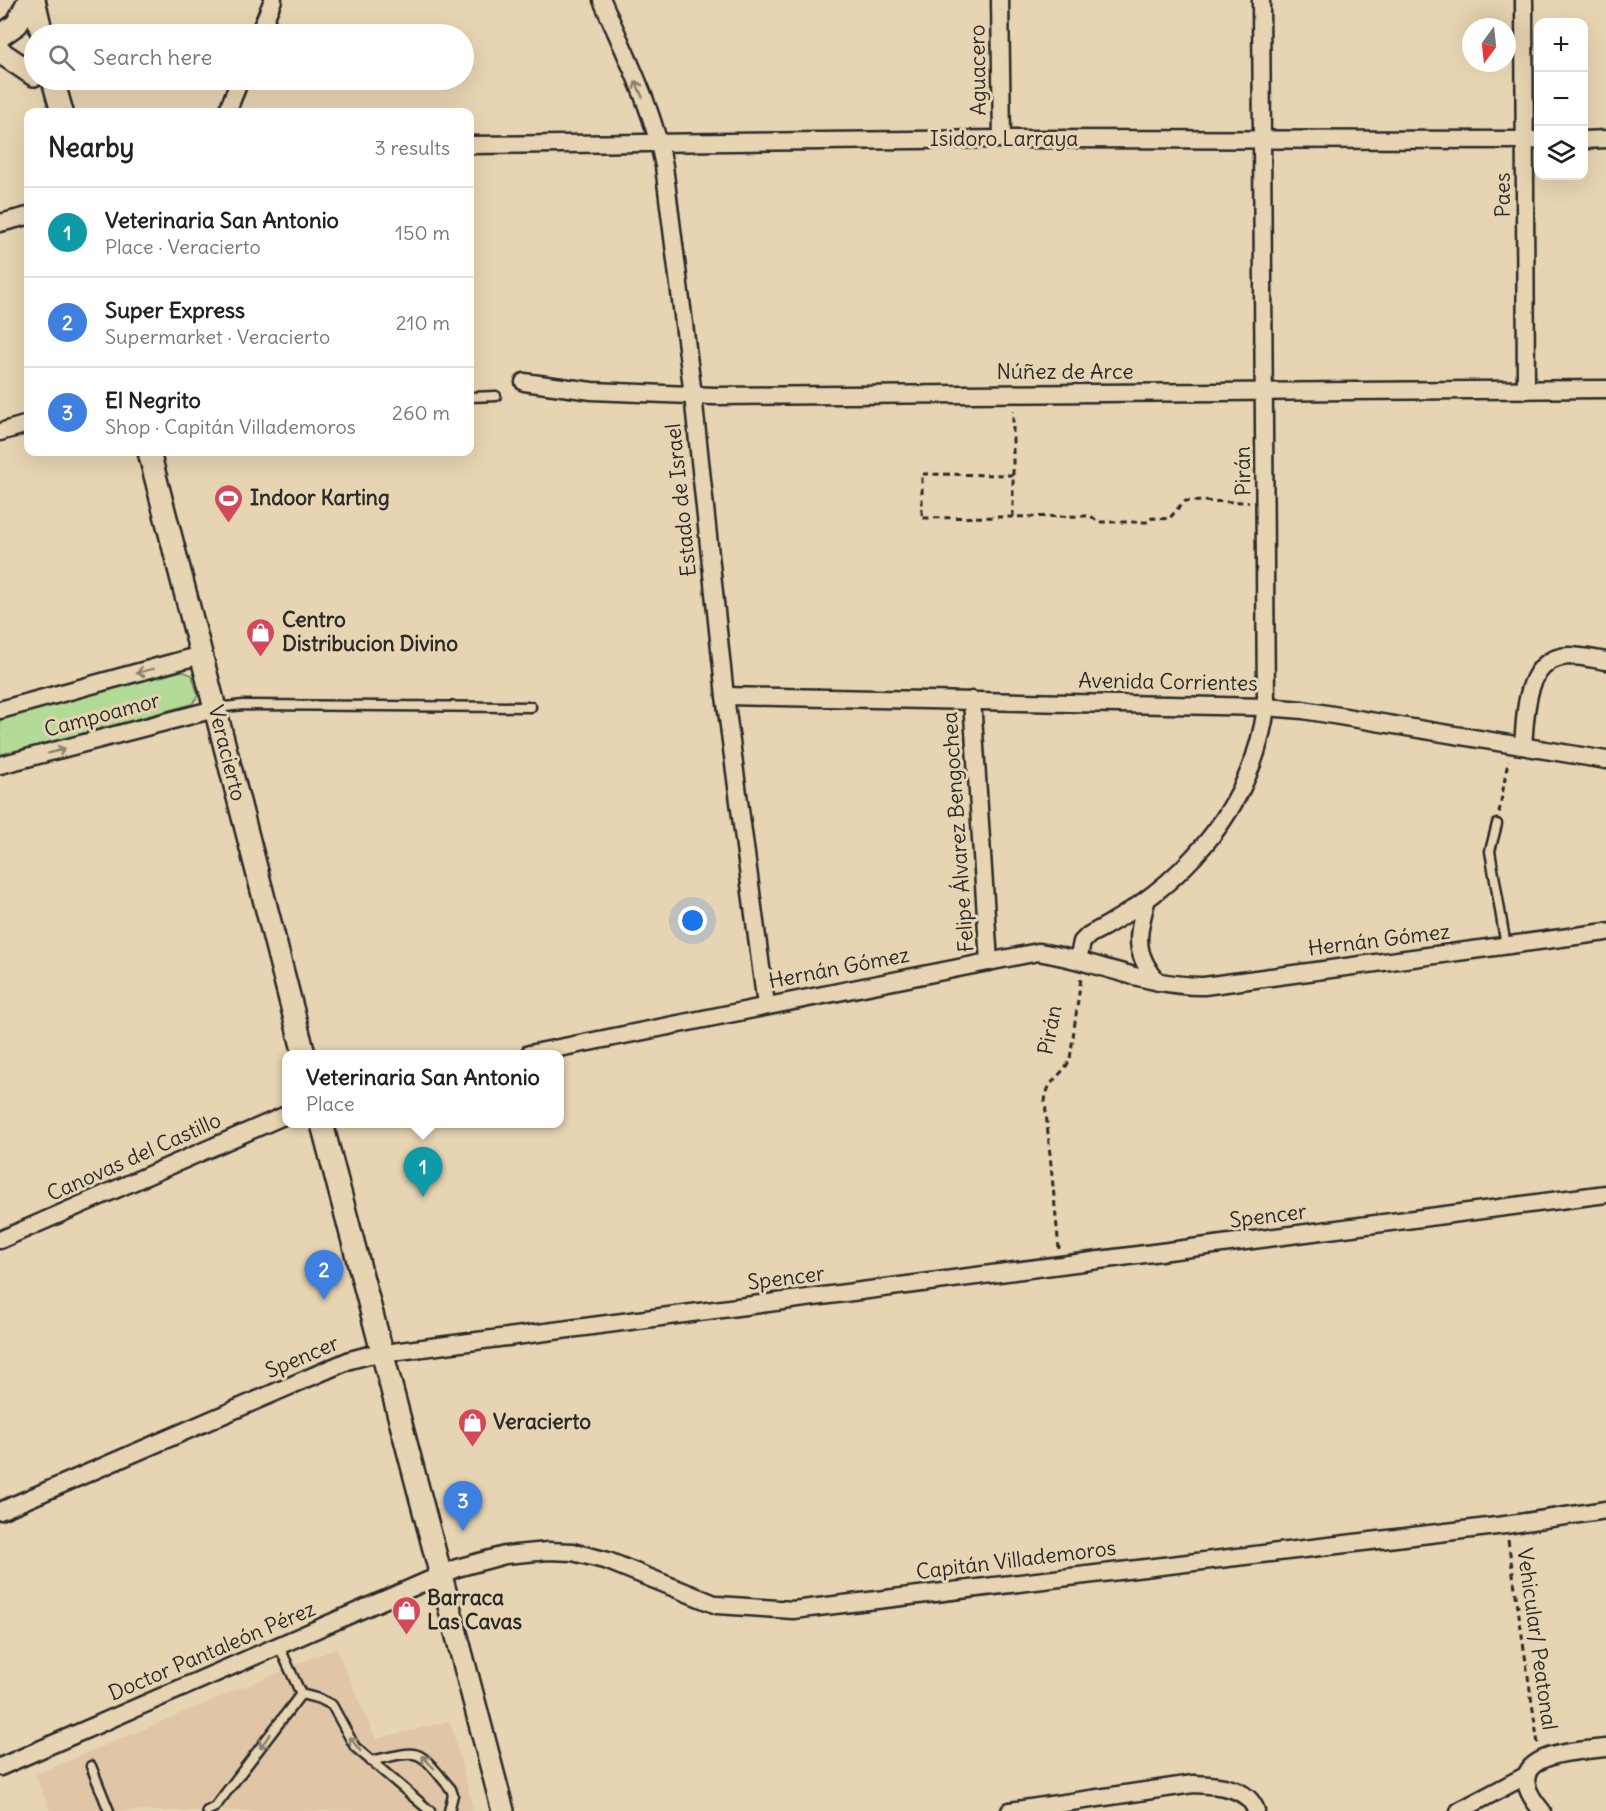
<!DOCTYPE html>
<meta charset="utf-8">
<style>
body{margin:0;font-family:Delius,sans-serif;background:#f6f6f6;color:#222}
.controls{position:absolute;right:18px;top:18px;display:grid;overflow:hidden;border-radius:12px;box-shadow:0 6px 24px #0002}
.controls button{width:54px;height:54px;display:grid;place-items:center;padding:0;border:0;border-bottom:2px solid #e0e0e0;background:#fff;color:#222;font:30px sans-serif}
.compass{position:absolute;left:1462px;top:18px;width:54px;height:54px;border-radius:50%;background:#fff;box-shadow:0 6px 24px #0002;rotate:195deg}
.you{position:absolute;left:693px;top:921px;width:21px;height:21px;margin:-15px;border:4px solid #fff;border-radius:50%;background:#1a73e8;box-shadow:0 0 0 9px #1a73e833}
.badge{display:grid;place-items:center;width:39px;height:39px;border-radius:50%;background:#b45309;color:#fff;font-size:20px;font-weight:700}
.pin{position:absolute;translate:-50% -50px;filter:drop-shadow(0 2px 3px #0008)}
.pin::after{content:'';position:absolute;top:32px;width:21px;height:18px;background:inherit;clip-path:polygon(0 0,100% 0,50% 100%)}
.popup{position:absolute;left:282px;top:1050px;width:282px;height:78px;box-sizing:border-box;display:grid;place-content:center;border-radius:12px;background:#fff;filter:drop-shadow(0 2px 4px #0005);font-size:20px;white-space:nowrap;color:#767676}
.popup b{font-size:22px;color:#222}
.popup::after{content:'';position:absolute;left:50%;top:100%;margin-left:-12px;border:12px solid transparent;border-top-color:#fff}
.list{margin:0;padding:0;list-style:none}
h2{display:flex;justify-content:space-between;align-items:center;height:78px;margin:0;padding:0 24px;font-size:26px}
h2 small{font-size:20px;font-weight:400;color:#767676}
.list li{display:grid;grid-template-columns:39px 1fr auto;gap:18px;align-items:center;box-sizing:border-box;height:90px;padding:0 24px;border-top:2px solid #e0e0e0}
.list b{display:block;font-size:22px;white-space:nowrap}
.list p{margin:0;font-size:20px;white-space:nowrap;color:#767676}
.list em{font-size:20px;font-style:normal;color:#767676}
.icon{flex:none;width:33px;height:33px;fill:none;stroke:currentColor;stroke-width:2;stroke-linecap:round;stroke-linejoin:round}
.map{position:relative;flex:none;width:1606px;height:1811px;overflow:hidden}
.search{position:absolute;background:#fff;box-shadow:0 6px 24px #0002;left:24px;top:24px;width:450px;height:66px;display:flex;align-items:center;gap:15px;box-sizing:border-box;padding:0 21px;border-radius:33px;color:#767676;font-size:22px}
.panel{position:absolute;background:#fff;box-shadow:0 6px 24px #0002;left:24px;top:108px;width:450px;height:348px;border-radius:12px}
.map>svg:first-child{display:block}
.built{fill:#e0c6a6}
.green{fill:#b3db97;stroke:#6f8361;stroke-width:1.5}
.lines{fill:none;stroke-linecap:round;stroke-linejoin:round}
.service-casing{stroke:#2b2b2b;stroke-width:13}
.minor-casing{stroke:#2b2b2b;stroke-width:21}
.tertiary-casing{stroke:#2b2b2b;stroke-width:26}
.path{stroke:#2b2b2b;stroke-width:3;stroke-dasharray:6 4.5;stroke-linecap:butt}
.service{stroke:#e7d4b2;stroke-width:8}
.minor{stroke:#e7d4b2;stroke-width:16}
.tertiary{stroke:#e7d4b2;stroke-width:21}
.oneway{stroke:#89806e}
.labels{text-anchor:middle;stroke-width:6;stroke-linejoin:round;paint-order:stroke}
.street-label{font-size:21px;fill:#2b2b2b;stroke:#e7d4b2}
.poi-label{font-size:21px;font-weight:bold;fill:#2b2b2b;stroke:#e7d4b2;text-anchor:start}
</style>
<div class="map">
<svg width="1606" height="1811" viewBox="0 0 1606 1811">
<rect width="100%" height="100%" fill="#e7d4b2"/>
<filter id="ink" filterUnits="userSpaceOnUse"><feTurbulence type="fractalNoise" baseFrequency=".0167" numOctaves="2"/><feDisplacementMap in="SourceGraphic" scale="12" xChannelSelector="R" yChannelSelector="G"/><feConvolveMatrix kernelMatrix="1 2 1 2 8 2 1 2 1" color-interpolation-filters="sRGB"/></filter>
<g filter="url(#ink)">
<path class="built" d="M336,1648L376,1739L450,1721L474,1811H50L35,1775Z"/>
<path class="green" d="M182,671L192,675L198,696L192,704L0,756V719Z"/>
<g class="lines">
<defs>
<g id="service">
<path d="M470,397L496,396"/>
<path d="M216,708L243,705L531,707"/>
<path d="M1497,824L1490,851L1506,946"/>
<path d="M279,1646L301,1694"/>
<path d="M301,1694L320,1699L332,1705L355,1747L430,1811"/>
<path d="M371,1761C424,1749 416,1748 451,1789L453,1795L449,1811"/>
<path d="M91,1766L109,1811"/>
<path d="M207,1811L215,1807L301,1694"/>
</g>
<g id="minor">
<path d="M602,0C625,54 653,108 664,166L693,395L725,696L766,1005"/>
<path d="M1000,0L1002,139"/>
<path d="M1524,0L1526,390"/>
<path d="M259,34L273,0"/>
<path d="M227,112L240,80"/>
<path d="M1584,140L1606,139"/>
<path d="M470,145L1002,139L1538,140"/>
<path d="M0,223L28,216"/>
<path d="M524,382L592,391L714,396L1606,389"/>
<path d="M0,432L28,424"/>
<path d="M725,696L1266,707L1303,710L1606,760"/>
<path d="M972,700L989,962"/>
<path d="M0,710L201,655"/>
<path d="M1523,746C1526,714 1524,658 1569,656C1581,656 1594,659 1606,661"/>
<path d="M0,765L215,709"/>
<path d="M1146,902C1137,937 1133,953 1158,982"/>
<path d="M1078,960L1082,942L1089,935C1179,889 1253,810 1266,707L1261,0"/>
<path d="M529,1054L1038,952C1094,960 1147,987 1204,986L1606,932"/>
<path d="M0,1240L286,1115"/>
<path d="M0,1511L350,1360L369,1355L1606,1194"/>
<path d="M0,1767L457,1568L505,1555L548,1551L573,1552L608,1561L717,1605L793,1610L1505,1525L1606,1510"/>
<path d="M1010,1811L1193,1784C1215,1785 1248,1786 1256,1811"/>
<path d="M1459,1811L1527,1775"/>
<path d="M1542,1811C1494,1755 1567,1752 1606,1748"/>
</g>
<g id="tertiary">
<path d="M34,0L42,34"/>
<path d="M0,36L17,24L29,0"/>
<path d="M0,52L34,75"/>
<path d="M53,80L62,112"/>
<path d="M149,452L304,1054"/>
<path d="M322,1124L503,1811"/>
</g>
</defs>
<use href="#service" class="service-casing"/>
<use href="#minor" class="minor-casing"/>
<use href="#tertiary" class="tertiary-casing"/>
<g class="path">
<path d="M1013,475L922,474V518L1091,516L1098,522H1149L1152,518L1169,519L1184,501L1249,502"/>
<path d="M1013,517V411"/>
<path d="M1499,813L1508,761"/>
<path d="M1059,1249L1045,1102C1047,1078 1062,1078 1070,1059L1081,978"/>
<path d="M1508,1540L1538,1744"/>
</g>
<use href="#service" class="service"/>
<use href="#minor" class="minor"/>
<use href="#tertiary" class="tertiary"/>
</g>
<defs><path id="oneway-shaft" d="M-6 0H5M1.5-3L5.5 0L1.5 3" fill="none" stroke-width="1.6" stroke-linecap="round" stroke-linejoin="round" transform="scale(1.5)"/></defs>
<g class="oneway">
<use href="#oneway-shaft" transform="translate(639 89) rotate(-113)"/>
<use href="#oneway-shaft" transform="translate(145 671) rotate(165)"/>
<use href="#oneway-shaft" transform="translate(57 751) rotate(-15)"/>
<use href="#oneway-shaft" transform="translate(265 1741) rotate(127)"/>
<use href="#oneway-shaft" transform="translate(355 1744) rotate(-127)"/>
<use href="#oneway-shaft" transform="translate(428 1762) rotate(-134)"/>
</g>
</g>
<defs>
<symbol id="stadium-pin" viewBox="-11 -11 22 30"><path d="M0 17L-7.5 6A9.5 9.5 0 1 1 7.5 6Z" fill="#d1495b" stroke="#e7d4b2"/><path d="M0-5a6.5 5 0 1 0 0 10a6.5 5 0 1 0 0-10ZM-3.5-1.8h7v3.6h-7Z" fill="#fff"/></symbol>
<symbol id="shop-pin" viewBox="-11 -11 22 30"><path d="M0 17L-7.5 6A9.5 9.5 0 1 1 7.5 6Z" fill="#d1495b" stroke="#e7d4b2"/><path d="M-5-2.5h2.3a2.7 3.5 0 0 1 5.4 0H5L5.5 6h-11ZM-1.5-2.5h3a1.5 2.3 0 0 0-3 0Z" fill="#fff"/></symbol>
</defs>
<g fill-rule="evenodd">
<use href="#stadium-pin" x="212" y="482" width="33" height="45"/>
<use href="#shop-pin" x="244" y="616" width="33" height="45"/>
<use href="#shop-pin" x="456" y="1406" width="33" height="45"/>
<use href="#shop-pin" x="390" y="1594" width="33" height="45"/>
</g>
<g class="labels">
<g class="street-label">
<text transform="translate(978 70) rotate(-91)" y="7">Aguacero</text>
<text x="1004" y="146">Isidoro Larraya</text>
<text transform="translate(1503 195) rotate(-90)" y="7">Paes</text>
<text x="1065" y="379">Núñez de Arce</text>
<text transform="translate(1243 471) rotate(-91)" y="7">Pirán</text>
<text transform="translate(681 500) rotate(-96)" y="7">Estado de Israel</text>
<text transform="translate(1168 682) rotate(1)" y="7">Avenida Corrientes</text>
<text transform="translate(102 715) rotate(-15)" y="7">Campoamor</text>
<text transform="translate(227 753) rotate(76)" y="7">Veracierto</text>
<text transform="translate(958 832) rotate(-94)" y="7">Felipe Álvarez Bengochea</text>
<text transform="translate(1379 940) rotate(-7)" y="7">Hernán Gómez</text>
<text transform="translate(839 968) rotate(-11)" y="7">Hernán Gómez</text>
<text transform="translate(1050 1030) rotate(-79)" y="7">Pirán</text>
<text transform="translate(134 1157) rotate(-24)" y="7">Canovas del Castillo</text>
<text transform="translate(1268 1216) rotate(-7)" y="7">Spencer</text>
<text transform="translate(786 1278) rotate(-7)" y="7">Spencer</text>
<text transform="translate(302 1357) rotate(-23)" y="7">Spencer</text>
<text transform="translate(1016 1560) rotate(-7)" y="7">Capitán Villademoros</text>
<text transform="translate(1537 1639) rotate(82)" y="7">Vehicular/ Peatonal</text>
<text transform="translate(212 1651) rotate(-23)" y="7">Doctor Pantaleón Pérez</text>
</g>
<g class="poi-label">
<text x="250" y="505">Indoor Karting</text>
<text x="282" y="627">Centro<tspan x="282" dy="24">Distribucion Divino</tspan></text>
<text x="493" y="1429">Veracierto</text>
<text x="427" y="1605">Barraca<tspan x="427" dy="24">Las Cavas</tspan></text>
</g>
</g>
</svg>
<div class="controls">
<button>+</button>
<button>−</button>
<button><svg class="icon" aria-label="layers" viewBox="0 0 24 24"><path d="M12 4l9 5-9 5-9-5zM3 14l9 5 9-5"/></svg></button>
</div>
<svg class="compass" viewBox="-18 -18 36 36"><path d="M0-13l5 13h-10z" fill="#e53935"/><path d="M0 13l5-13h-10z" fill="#767676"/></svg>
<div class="you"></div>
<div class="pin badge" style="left:423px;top:1197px;background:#0f9aa8">1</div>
<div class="popup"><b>Veterinaria San Antonio</b>Place</div>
<div class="pin badge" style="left:324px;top:1300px;background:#3f7fe0">2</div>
<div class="pin badge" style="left:463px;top:1531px;background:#3f7fe0">3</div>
<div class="search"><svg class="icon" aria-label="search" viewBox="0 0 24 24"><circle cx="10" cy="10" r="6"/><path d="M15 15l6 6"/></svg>Search here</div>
<section class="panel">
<h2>Nearby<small>3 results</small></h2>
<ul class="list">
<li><span class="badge" style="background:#0f9aa8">1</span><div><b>Veterinaria San Antonio</b><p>Place · Veracierto</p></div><em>150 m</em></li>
<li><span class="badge" style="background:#3f7fe0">2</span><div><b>Super Express</b><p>Supermarket · Veracierto</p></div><em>210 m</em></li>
<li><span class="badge" style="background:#3f7fe0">3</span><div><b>El Negrito</b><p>Shop · Capitán Villademoros</p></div><em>260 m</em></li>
</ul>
</section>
</div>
